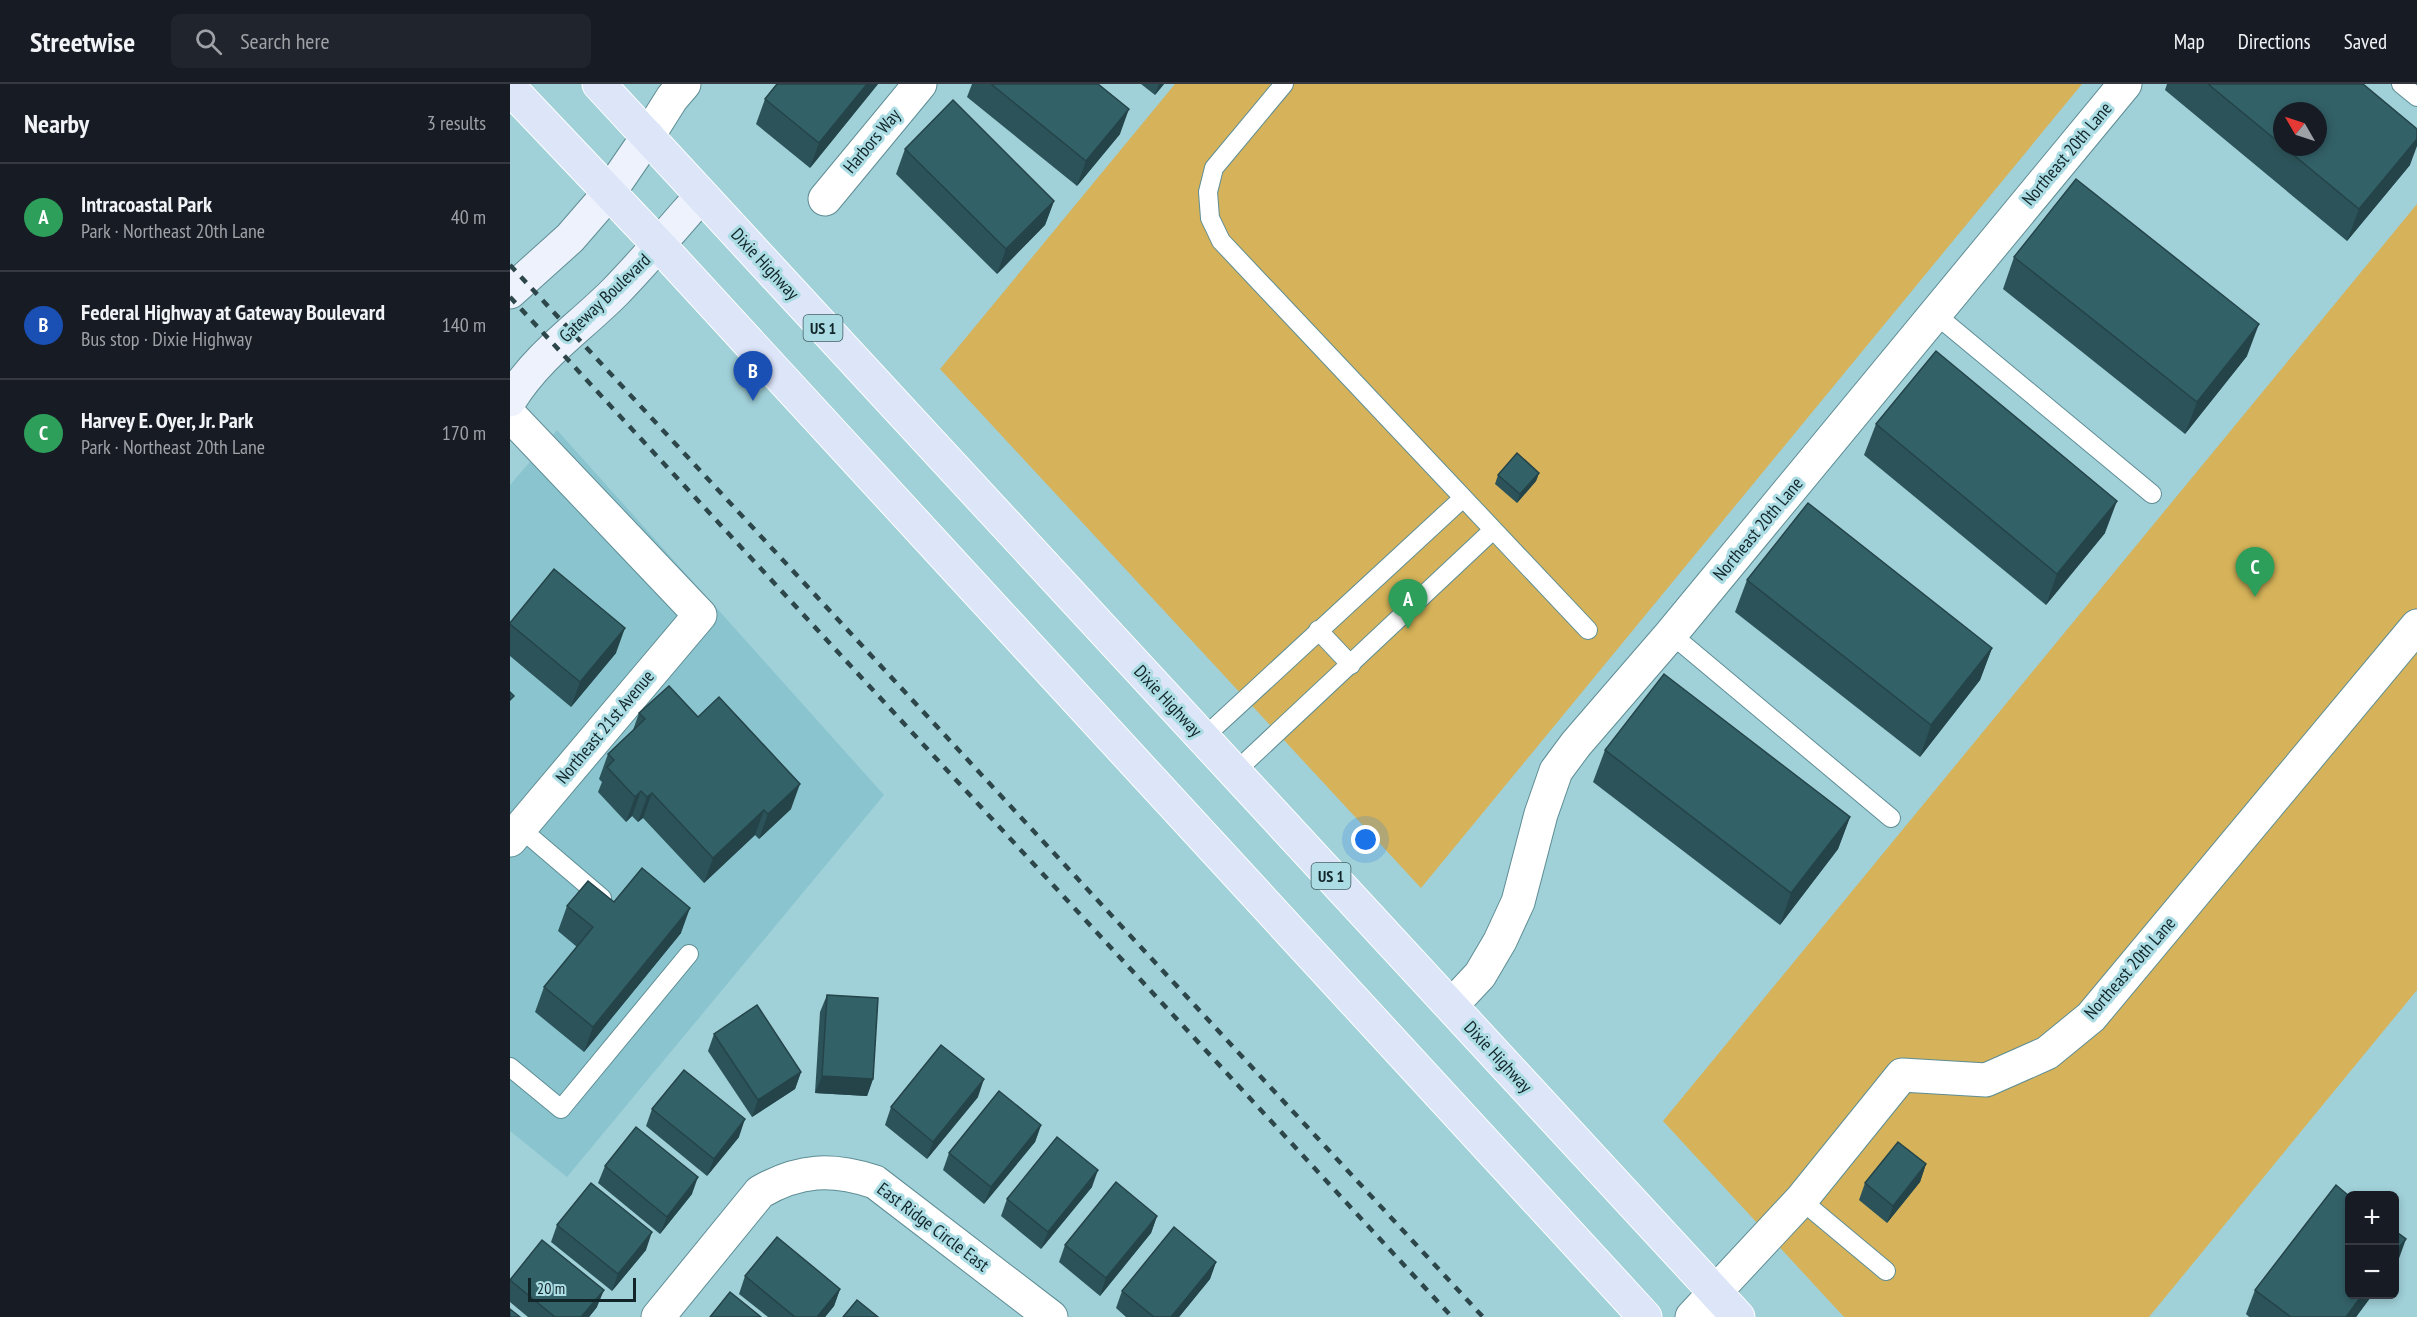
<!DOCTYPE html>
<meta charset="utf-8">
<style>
body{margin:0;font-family:"PT Sans Narrow",sans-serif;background:#20242c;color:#f1f3f6}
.controls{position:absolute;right:18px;bottom:18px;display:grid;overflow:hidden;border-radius:9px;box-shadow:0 3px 9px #0003}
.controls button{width:54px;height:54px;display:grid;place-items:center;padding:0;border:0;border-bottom:2px solid #363941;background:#171b24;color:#f1f3f6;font:30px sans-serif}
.compass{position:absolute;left:1763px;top:18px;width:54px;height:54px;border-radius:50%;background:#171b24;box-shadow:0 3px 9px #0003;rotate:309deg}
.scale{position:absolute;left:18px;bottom:15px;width:108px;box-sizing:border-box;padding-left:6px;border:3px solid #122629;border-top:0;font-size:16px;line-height:21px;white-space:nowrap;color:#122629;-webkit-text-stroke:4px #acdde5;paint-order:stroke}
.you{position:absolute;left:856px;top:756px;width:21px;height:21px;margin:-15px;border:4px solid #fff;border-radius:50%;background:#1a73e8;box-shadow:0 0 0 9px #1a73e833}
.badge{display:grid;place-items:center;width:39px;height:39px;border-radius:50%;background:#db2777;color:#fff;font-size:20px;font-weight:700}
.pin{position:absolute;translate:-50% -50px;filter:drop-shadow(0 2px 3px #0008)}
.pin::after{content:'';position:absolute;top:32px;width:21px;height:18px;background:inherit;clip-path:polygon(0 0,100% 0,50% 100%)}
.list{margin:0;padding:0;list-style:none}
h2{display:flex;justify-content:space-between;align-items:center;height:78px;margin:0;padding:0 24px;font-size:26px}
h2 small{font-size:20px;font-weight:400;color:#9ea1a6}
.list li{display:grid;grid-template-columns:39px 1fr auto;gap:18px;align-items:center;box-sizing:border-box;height:108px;padding:0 24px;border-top:2px solid #363941}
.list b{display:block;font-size:22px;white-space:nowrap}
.list p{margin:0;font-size:20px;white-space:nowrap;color:#9ea1a6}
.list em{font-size:20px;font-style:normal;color:#9ea1a6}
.icon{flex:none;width:33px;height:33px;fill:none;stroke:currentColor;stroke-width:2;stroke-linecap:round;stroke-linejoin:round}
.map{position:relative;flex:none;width:1907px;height:1233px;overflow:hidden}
header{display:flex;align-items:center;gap:36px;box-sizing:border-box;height:84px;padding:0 30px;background:#171b24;border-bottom:2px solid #363941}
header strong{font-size:28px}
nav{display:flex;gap:33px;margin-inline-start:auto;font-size:21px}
.search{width:420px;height:54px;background:#20242c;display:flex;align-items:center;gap:15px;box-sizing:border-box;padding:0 21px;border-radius:9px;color:#9ea1a6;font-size:22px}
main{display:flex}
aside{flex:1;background:#171b24}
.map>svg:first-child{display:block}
.built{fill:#8ac5cf}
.green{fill:#d6b35a}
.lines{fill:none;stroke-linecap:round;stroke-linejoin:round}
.lane-casing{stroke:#5e8d94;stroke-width:20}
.street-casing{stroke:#5e8d94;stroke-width:35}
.secondary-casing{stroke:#5e8d94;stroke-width:35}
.primary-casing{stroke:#fff;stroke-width:35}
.lane{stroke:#fff;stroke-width:18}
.street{stroke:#fff;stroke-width:33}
.secondary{stroke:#eef2fc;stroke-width:33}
.primary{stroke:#dde5f9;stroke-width:33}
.rail{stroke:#2d464a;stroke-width:4.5;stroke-dasharray:8 8;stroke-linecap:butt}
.wall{fill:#2c5359;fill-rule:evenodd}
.shaded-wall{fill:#244449}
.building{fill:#336168;stroke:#244449;stroke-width:1.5}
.labels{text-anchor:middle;stroke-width:6;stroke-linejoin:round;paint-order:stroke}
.shield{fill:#acdde5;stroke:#405d61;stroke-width:1.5}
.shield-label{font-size:16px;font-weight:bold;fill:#122629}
.street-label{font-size:18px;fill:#122629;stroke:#acdde5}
</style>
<header>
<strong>Streetwise</strong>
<div class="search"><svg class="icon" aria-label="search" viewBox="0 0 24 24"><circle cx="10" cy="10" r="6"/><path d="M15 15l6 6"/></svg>Search here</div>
<nav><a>Map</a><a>Directions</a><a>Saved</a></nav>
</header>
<main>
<aside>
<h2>Nearby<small>3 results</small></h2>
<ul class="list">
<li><span class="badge" style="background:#2e9e5b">A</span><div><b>Intracoastal Park</b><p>Park · Northeast 20th Lane</p></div><em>40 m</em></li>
<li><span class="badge" style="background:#1a4fb4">B</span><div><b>Federal Highway at Gateway Boulevard</b><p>Bus stop · Dixie Highway</p></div><em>140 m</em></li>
<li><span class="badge" style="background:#2e9e5b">C</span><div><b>Harvey E. Oyer, Jr. Park</b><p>Park · Northeast 20th Lane</p></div><em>170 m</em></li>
</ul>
</aside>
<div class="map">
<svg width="1907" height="1233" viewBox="0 0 1907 1233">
<rect width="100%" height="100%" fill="#a0d0d8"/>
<path class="built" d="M47,346L374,711L57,1093L0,1047V401Z"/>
<g class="green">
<path d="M665,0H1572L911,804L430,285Z"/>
<path d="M1907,120V906L1639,1233H1334L1153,1037Z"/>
</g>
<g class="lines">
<defs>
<g id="lane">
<path d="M774,0L704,84L698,108L700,134L711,157L1078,546"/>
<path d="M1891,0L1907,13"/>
<path d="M1425,230L1642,410"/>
<path d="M808,546L841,581"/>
<path d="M1161,550L1381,734"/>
<path d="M693,654L953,414"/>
<path d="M725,688L983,446"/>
<path d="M10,744L92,814"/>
<path d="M0,983L51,1025L179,870"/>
<path d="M1291,1116L1376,1187"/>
</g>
<g id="street">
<path d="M138,52L162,14L174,0"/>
<path d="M315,115L410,0"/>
<path d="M0,331L190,531L0,756"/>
<path d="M941,922L970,891L990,857L1008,818L1031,730L1046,687L1066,660L1161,550L1615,0"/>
<path d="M148,1233L250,1108C290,1085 322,1084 365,1098L541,1233"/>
<path d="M1182,1233L1291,1116L1392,991L1476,996L1537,969L1581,933L1907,542"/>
</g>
<g id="secondary">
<path d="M0,208L60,154L99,109L138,52"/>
<path d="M0,316C28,271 68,245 105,208C135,177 163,144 191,112"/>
</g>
<g id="primary">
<path d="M89,0L1228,1233"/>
<path d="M0,4L149,161L1135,1233"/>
</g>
</defs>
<use href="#lane" class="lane-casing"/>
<use href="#street" class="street-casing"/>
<use href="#secondary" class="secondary-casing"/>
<use href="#primary" class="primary-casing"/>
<use href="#lane" class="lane"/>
<use href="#street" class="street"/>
<use href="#secondary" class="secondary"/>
<use href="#primary" class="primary"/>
<g class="rail">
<path d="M0,181L973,1233"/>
<path d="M0,213L942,1233"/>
</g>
</g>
<g class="wall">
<path d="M368,0L300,84L246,40L255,15Z"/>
<path d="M462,0H588L610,50L567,102L457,13Z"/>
<path d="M631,0H654L645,11Z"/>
<path d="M1657,0H1853L1900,81L1837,157L1655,6ZM1772,27L1808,63H1772Z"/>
<path d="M395,65L544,117L535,141L487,190L386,90Z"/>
<path d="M1504,173L1737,272L1675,350L1493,205Z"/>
<path d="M1366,340L1595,449L1536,521L1354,371Z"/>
<path d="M1029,389L1026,397L1007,419L985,400L988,391Z"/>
<path d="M1237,496L1482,564L1470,596L1410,673L1225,528Z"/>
<path d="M0,539L106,569L61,623L0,572Z"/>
<path d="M129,629L188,633L281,725L249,755L245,751L194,799L133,734L128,738L122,732L116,738L88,708L92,698L89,695L98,670L123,646Z"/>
<path d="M1095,666L1340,733L1328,765L1270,841L1083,698Z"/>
<path d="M104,818L171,849L74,968L25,928L34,903L67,863L48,847L57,822Z"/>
<path d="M317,911L363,995L357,1012L305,1009L310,928Z"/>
<path d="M204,950L291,988L285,1005L242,1033L198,967Z"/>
<path d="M468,1013L417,1075L375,1041L381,1023Z"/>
<path d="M142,1025L229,1053L197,1092L136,1042Z"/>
<path d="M531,1041L525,1058L474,1120L433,1086L439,1069Z"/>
<path d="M1416,1080L1410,1098L1377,1139L1349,1116L1355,1099Z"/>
<path d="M95,1082L182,1110L150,1150L88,1099Z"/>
<path d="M582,1103L531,1165L491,1132L497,1115Z"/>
<path d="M647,1132L641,1149L590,1212L549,1178L555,1161Z"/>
<path d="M47,1141L136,1166L102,1207L41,1158Z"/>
<path d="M706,1178L700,1195L669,1233H616L606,1224L612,1207Z"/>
<path d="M235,1192L330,1205L324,1222L315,1233H258L229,1210Z"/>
<path d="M0,1196L87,1223L79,1233H18L0,1218Z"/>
<path d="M1745,1206L1863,1210L1846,1233H1739L1736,1230Z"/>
</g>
<g class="shaded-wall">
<path d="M357,0H368L300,84L309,59Z"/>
<path d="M649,0H654L645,11Z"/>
<path d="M619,25L610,50L567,102L576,77Z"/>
<path d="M1907,55V62L1900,81L1837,157L1849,125Z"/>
<path d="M544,117L535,141L487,190L496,165Z"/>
<path d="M1749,240L1737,272L1675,350L1687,318Z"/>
<path d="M1029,389L1026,397L1007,419L1010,410Z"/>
<path d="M1607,417L1595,449L1536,521L1547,490Z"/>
<path d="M115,544L106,569L61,623L70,598Z"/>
<path d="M1482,564L1470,596L1410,673L1421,641Z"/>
<path d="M290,700L281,725L249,755L258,730Z"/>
<path d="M131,707L122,732L116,738L125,713Z"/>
<path d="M142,709L133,734L128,738L137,713Z"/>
<path d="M254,726L245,751L194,799L203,774Z"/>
<path d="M1340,733L1328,765L1270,841L1281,809Z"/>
<path d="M180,824L171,849L74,968L83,943Z"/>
<path d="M291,988L285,1005L242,1033L248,1016Z"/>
<path d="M312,992L363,995L357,1012L305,1009Z"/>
<path d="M474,995L468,1013L417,1075L423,1058Z"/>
<path d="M235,1035L229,1053L197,1092L204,1075Z"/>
<path d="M531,1041L525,1058L474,1120L481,1103Z"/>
<path d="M1416,1080L1410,1098L1377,1139L1383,1122Z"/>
<path d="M588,1086L582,1103L531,1165L538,1148Z"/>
<path d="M188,1093L182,1110L150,1150L157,1133Z"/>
<path d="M647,1132L641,1149L590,1212L596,1194Z"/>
<path d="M142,1148L136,1166L102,1207L108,1190Z"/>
<path d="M1896,1155L1887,1180L1884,1183V1170Z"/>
<path d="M706,1178L700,1195L669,1233H661Z"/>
<path d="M330,1205L324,1222L315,1233H307Z"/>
<path d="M94,1206L87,1223L79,1233H71Z"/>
<path d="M1853,1210H1863L1846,1233H1836Z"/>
</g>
<g class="building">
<path d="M267,0H357L309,59L255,15Z"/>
<path d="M481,0H588L619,25L576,77Z"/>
<path d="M1698,0H1853L1907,45V55L1849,125L1774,63H1808V27H1772V61Z"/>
<path d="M443,16L544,117L496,165L395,65Z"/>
<path d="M1566,95L1749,240L1687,318L1504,173Z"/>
<path d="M1426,267L1607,417L1547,490L1366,340Z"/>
<path d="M1007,369L1029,389L1010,410L988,391Z"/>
<path d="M1298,419L1482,564L1421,641L1237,496Z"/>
<path d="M44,485L115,544L70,598L0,540V539Z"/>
<path d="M1154,590L1340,733L1281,809L1095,666Z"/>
<path d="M159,602L188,633L209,613L290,700L258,730L254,726L203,774L142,709L137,713L131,707L125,713L97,683L104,676L98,670L135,635L129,629Z"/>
<path d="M0,608L4,612L0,616Z"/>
<path d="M132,784L180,824L83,943L34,903L83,843L57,822L78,797L104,818Z"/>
<path d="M317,911L368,914L363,995L312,992Z"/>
<path d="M247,921L291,988L248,1016L204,950Z"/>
<path d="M431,961L474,995L423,1058L381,1023Z"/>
<path d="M174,986L235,1035L204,1075L142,1025Z"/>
<path d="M489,1007L531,1041L481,1103L439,1069Z"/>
<path d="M126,1043L188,1093L157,1133L95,1082Z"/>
<path d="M547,1053L588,1086L538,1148L497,1115Z"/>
<path d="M1388,1058L1416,1080L1383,1122L1355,1099Z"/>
<path d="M606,1098L647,1132L596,1194L555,1161Z"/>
<path d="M81,1099L142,1148L108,1190L47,1141Z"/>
<path d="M1826,1101L1839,1112V1210H1853L1836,1233H1781L1745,1206Z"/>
<path d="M664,1143L706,1178L661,1233H644L612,1207Z"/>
<path d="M1884,1146L1896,1155L1884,1170Z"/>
<path d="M267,1153L330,1205L307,1233H285L235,1192Z"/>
<path d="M32,1156L94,1206L71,1233H45L0,1196Z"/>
<path d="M220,1208L251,1233H200Z"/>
<path d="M347,1216L368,1233H333Z"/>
<path d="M0,1225L10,1233H0Z"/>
</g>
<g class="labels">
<g class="shield">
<rect x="293.5" y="231" width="39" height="26" rx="4.5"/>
<rect x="801.5" y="779" width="39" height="26" rx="4.5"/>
</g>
<g class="shield-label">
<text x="313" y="250">US 1</text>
<text x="821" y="798">US 1</text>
</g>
<g class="street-label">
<text transform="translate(362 57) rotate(-50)" y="6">Harbors Way</text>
<text transform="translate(1557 70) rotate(-50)" y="6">Northeast 20th Lane</text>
<text transform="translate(255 180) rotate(47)" y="6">Dixie Highway</text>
<text transform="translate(95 214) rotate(-44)" y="6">Gateway Boulevard</text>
<text transform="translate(1248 445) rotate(-50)" y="6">Northeast 20th Lane</text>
<text transform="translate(658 617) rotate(47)" y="6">Dixie Highway</text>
<text transform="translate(95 643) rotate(-50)" y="6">Northeast 21st Avenue</text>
<text transform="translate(1620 884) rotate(-49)" y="6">Northeast 20th Lane</text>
<text transform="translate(988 973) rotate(47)" y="6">Dixie Highway</text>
<text transform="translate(423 1143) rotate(37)" y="6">East Ridge Circle East</text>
</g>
</g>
</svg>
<div class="controls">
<button>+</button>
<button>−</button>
</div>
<svg class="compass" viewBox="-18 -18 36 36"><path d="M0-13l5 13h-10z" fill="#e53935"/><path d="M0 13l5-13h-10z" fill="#9ea1a6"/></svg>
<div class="scale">20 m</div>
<div class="you"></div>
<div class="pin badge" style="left:898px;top:545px;background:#2e9e5b">A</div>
<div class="pin badge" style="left:243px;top:317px;background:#1a4fb4">B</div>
<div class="pin badge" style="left:1745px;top:513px;background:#2e9e5b">C</div>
</div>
</main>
